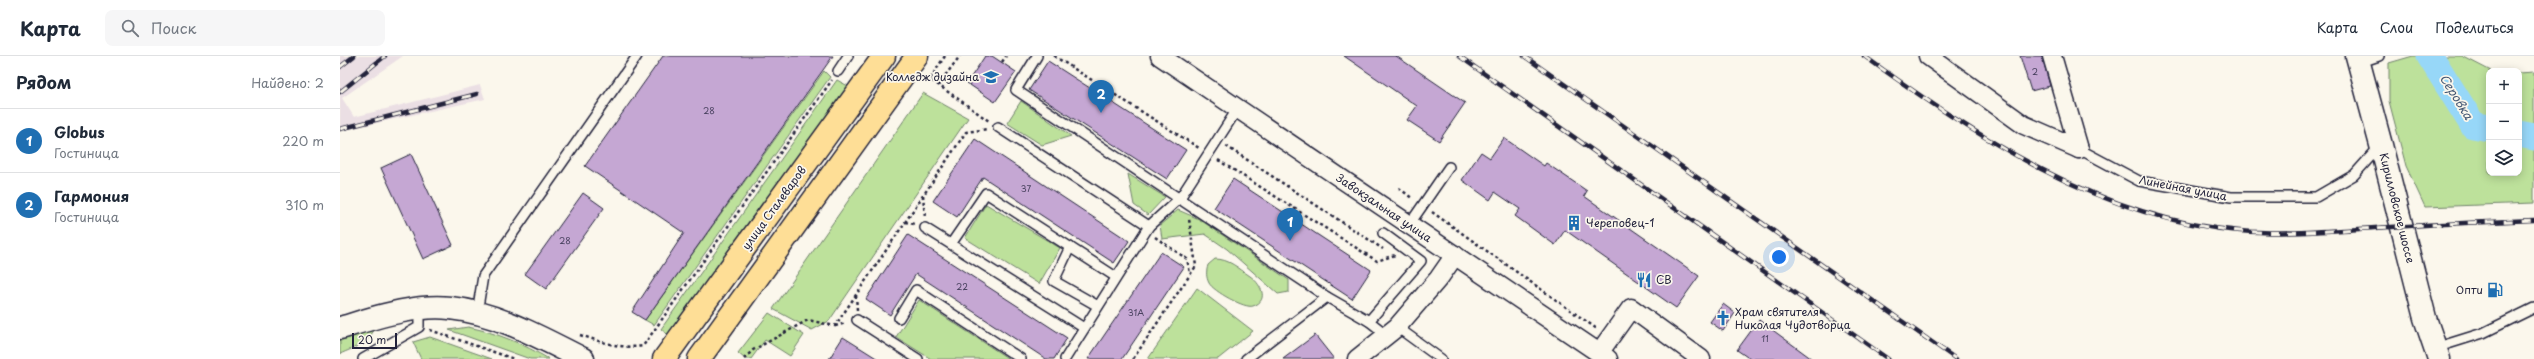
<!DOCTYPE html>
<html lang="ru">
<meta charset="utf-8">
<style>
body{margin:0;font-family:"Playpen Sans",sans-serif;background:#f6f6f7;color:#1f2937}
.controls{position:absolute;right:12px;top:12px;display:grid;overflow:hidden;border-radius:8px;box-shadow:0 2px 10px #0003}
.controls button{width:36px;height:36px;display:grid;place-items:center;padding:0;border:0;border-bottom:1px solid #e0e1e3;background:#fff;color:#1f2937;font:20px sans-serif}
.scale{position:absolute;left:12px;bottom:10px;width:45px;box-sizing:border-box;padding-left:4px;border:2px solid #22223b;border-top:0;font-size:11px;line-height:14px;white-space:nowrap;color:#22223b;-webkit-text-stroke:3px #fbf7ec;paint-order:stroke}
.you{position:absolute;left:1439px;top:201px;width:14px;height:14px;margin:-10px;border:3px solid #fff;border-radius:50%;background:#1a73e8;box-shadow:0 0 0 6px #1a73e833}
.badge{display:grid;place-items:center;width:26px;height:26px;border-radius:50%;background:#1f6fb2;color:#fff;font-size:13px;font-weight:700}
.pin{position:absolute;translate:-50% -33px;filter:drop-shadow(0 1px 2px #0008)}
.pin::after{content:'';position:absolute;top:21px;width:14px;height:12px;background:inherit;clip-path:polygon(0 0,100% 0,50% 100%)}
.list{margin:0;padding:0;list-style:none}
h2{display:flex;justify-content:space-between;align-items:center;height:52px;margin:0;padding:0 16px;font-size:17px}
h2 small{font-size:13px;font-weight:400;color:#747a83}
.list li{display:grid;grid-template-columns:26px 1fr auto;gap:12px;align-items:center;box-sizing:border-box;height:64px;padding:0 16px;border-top:1px solid #e0e1e3}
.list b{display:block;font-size:15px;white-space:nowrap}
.list p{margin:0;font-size:13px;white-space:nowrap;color:#747a83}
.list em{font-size:13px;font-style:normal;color:#747a83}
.icon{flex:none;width:22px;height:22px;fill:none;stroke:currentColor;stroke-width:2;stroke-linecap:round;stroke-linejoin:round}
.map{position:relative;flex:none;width:2194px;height:303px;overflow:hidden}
header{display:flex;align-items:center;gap:24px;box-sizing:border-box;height:56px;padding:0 20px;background:#fff;border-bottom:1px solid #e0e1e3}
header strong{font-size:19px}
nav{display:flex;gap:22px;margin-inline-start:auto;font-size:14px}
.search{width:280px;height:36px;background:#f6f6f7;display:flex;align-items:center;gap:10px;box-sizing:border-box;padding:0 14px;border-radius:8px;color:#747a83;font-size:15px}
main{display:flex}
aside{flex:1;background:#fff}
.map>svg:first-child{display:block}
.built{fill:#ebdfe4}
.green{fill:#bde19b;stroke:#70826b}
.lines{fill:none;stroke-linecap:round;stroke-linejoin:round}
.river{stroke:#97d7f8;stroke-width:27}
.building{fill:#c5a7d3;stroke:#22223b}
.service-casing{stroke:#22223b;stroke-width:12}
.minor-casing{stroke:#22223b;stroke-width:21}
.secondary-casing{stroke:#22223b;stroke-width:25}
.primary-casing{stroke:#22223b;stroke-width:25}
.path{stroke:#22223b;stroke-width:2.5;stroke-dasharray:3 3;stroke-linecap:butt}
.service{stroke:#fbf7ec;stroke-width:9}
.minor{stroke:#fbf7ec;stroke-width:18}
.secondary{stroke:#fbf7ec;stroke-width:22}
.primary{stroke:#fede96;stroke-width:22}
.rail-casing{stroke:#22223b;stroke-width:4.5}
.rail{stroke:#fbf7ec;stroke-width:3;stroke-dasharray:9;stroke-linecap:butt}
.labels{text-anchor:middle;stroke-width:3.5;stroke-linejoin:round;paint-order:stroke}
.number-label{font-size:9px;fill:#4b4361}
.poi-label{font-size:11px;fill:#22223b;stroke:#fbf7ec;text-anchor:start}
.street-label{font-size:11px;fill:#22223b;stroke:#fbf7ec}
.water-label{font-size:12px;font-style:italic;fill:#455874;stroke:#fbf7ec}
</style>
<header>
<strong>Карта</strong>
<div class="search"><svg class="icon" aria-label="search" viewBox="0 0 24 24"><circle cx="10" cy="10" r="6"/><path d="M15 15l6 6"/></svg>Поиск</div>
<nav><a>Карта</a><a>Слои</a><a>Поделиться</a></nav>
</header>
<main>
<aside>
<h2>Рядом<small>Найдено: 2</small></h2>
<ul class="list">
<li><span class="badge">1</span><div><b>Globus</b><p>Гостиница</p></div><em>220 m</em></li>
<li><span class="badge">2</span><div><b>Гармония</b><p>Гостиница</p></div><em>310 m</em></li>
</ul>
</aside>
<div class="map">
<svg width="2194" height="303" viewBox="0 0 2194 303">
<rect width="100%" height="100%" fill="#fbf7ec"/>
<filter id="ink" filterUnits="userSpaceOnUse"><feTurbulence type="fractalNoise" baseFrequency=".025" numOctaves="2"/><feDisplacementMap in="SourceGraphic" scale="8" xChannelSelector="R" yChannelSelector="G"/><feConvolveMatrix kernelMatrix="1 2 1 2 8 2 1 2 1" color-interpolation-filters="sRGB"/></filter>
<g filter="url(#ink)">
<path class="built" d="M0,0H63L2,42L14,61L140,29L145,43L0,75Z"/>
<g class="green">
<path d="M2073,0H2122L2151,15H2149V117H2179V17L2194,16V147L2085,151L2066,110L2049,45V7Z"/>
<path d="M484,15L490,21L314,269L305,264Z"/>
<path d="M497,24L508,30L332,282L321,273Z"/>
<path d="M583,37L628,62L489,265L472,274L433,253Z"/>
<path d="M681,45L731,80L702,89L667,67Z"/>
<path d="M788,118L825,141L808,159L794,149Z"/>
<path d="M646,148L720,192L699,228L625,182Z"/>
<path d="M838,154L859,163L949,224V236L938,238L887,193L865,178L822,183L820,169Z"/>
<path d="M875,203C889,203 898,212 910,220C919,226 931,244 913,250C905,253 873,235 869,227C866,221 866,216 868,209Z"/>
<path d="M857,232L913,275L878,303H808Z"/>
<path d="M579,244L669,303H591L556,281Z"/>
<path d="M429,257L464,279L450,300L425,284L411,303H405L398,297Z"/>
<path d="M34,269C34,286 13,292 0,298V281Z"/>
<path d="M128,271C158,277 183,288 209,303H190L109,274Z"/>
<path d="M90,281L152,303H81L73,286Z"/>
</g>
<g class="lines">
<g class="river">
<path d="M2090,0L2133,69L2149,72"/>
<path d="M2179,78L2194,81"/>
</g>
</g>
<g class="building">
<path d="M323,0H493L305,264L292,256L344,177L245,110Z"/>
<path d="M645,0H652L676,16L655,46L627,27Z"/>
<path d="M1004,0H1056L1125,47L1099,85L1067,64L1077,50Z"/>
<path d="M1680,0H1702L1710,30L1691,35Z"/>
<path d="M708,5L846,94L827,123L689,34Z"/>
<path d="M1164,82L1204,110L1206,107L1247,135L1244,140L1359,220L1336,252L1225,174L1215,189L1175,160L1180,153L1155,136L1150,144L1122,124L1141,96L1150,102Z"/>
<path d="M635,83L789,185L774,207L643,121L617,161L593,145Z"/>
<path d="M71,98L113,189L83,203L41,112Z"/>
<path d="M893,123L1031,214L1012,243L874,152Z"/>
<path d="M243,137L264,152L206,233L185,218Z"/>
<path d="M568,179L727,282L714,303H706L576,218L550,259L526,243Z"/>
<path d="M821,196L844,211L782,303H748Z"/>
<path d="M1383,248L1395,257L1383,275L1370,266Z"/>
<path d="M1419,264L1472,303H1410L1397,294Z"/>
<path d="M975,279L994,303H943Z"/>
<path d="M503,281L538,303H489Z"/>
</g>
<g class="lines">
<defs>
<g id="service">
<path d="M697,0L676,34L987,241"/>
<path d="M2018,7L2039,0"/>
<path d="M498,15L508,0"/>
<path d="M658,71L809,170"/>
<path d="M1739,93L1799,125L1891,141H1976L2014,119L2040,90"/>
<path d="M1069,169L1109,111"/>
<path d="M585,172L744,272"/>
<path d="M611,188L646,137L776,221"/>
<path d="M730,191L714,225L758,250"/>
<path d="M137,257L143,220L297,0"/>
<path d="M559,262L576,234L681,303"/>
<path d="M517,264L578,303"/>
<path d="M1029,265L1081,205L1043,177"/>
<path d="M1057,271L1101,303"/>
<path d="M2095,292L2143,277L2194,252"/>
<path d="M23,303L79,271V253"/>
<path d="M725,303L809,170L840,142L898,52"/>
<path d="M906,303L987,241L1029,265L1047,279"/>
</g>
<g id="minor">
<path d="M820,0L1268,303"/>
<path d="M1588,0L1684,69L1739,93"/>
<path d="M1712,0L1739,93"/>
<path d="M1259,297L1291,252L1361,303"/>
<path d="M1017,303L1057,271L1099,222L1115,199"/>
</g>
<g id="secondary">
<path d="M2017,0L2041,89L2085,262L2099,303"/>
<path d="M0,272C34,262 74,248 110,252C158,257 201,282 243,303"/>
</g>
<g id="primary">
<path d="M324,303L544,0"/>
<path d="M359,303L577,0"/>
</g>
</defs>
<use href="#service" class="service-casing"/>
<use href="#minor" class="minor-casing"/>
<use href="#secondary" class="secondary-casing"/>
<use href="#primary" class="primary-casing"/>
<g class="path">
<path d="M605,0L590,23L649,65"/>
<path d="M714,0L859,92"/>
<path d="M662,6L666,0"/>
<path d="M598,29L620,0"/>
<path d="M886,90L1043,193"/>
<path d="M878,104L1037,205L1055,199"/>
<path d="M1059,132L1073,143"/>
<path d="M583,139L585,162"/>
<path d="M1092,156L1257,273"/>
<path d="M565,166L574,168"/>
<path d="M815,181L847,203L850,217"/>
<path d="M516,239L517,254"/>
<path d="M495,270L506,267"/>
<path d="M90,274L174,303"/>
<path d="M240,279C262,286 279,293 303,290L492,24"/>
<path d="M404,303L413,294L468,264L495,270L626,76L648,73"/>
<path d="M793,303L856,210L849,163"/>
</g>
<use href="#service" class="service"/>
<use href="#minor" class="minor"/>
<use href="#secondary" class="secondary"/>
<use href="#primary" class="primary"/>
<defs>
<g id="rail">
<path d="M1119,0L1548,303"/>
<path d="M1184,0L1616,303"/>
<path d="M1524,0C1636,80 1759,163 1900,175C1950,179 2000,174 2051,171C2098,168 2146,166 2194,164"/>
<path d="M0,11L14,0"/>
<path d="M0,36L45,0"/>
<path d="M0,73L137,38"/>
</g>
</defs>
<use href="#rail" class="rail-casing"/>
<use href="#rail" class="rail"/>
</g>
</g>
<defs>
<symbol id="university-bare" viewBox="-9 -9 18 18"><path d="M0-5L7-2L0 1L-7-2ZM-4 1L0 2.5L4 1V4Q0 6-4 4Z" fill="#1f6fb2" stroke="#fbf7ec" stroke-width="2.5" paint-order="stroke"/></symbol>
<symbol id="building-bare" viewBox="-9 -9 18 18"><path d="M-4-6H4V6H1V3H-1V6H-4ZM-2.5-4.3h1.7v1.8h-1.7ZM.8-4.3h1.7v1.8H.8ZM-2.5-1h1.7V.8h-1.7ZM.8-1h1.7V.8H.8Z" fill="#1f6fb2" stroke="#fbf7ec" stroke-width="2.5" paint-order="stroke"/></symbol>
<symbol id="restaurant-bare" viewBox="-9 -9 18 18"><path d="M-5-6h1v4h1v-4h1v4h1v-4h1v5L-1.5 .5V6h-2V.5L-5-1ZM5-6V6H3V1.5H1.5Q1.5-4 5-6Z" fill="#1f6fb2" stroke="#fbf7ec" stroke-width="2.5" paint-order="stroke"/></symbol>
<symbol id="fuel-bare" viewBox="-9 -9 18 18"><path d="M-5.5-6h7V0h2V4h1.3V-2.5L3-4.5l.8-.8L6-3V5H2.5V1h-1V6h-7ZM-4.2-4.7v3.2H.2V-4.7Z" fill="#1f6fb2" stroke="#fbf7ec" stroke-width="2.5" paint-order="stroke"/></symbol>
<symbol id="church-bare" viewBox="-9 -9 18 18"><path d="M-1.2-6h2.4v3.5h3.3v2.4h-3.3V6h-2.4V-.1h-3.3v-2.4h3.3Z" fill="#1f6fb2" stroke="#fbf7ec" stroke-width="2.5" paint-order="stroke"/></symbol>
</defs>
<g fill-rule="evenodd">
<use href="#university-bare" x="640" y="10" width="22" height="22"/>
<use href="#building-bare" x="1223" y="156" width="22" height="22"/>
<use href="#restaurant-bare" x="1293" y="213" width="22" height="22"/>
<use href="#fuel-bare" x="2144" y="223" width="22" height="22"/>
<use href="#church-bare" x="1372" y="251" width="22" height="22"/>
</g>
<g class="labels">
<g class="number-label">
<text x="1695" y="19">2</text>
<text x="369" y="58">28</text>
<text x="686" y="136">37</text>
<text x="225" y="188">28</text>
<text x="622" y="234">22</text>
<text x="796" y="260">31А</text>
<text x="1425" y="286">11</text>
</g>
<g class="poi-label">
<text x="639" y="25" text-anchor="end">Колледж дизайна</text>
<text x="1246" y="171">Череповец-1</text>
<text x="1316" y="228">СВ</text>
<text x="2143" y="238" text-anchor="end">Опти</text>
<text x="1395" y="260">Храм святителя<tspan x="1395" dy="13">Николая Чудотворца</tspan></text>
</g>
<g class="street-label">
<text transform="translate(1843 132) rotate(11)" y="4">Линейная улица</text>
<text transform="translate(434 152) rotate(-54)" y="4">улица Сталеваров</text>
<text transform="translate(1044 152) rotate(34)" y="4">Завокзальная улица</text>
<text transform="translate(2057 152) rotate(76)" y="4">Кирилловское шоссе</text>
</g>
<g class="water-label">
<text transform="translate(2116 41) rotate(58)" y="4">Серовка</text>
</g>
</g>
</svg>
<div class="controls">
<button>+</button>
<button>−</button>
<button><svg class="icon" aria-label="layers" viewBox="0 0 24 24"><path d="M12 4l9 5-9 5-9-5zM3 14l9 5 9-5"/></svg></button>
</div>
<div class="scale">20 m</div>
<div class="you"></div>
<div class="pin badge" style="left:950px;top:185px">1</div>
<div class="pin badge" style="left:761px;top:57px">2</div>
</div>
</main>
